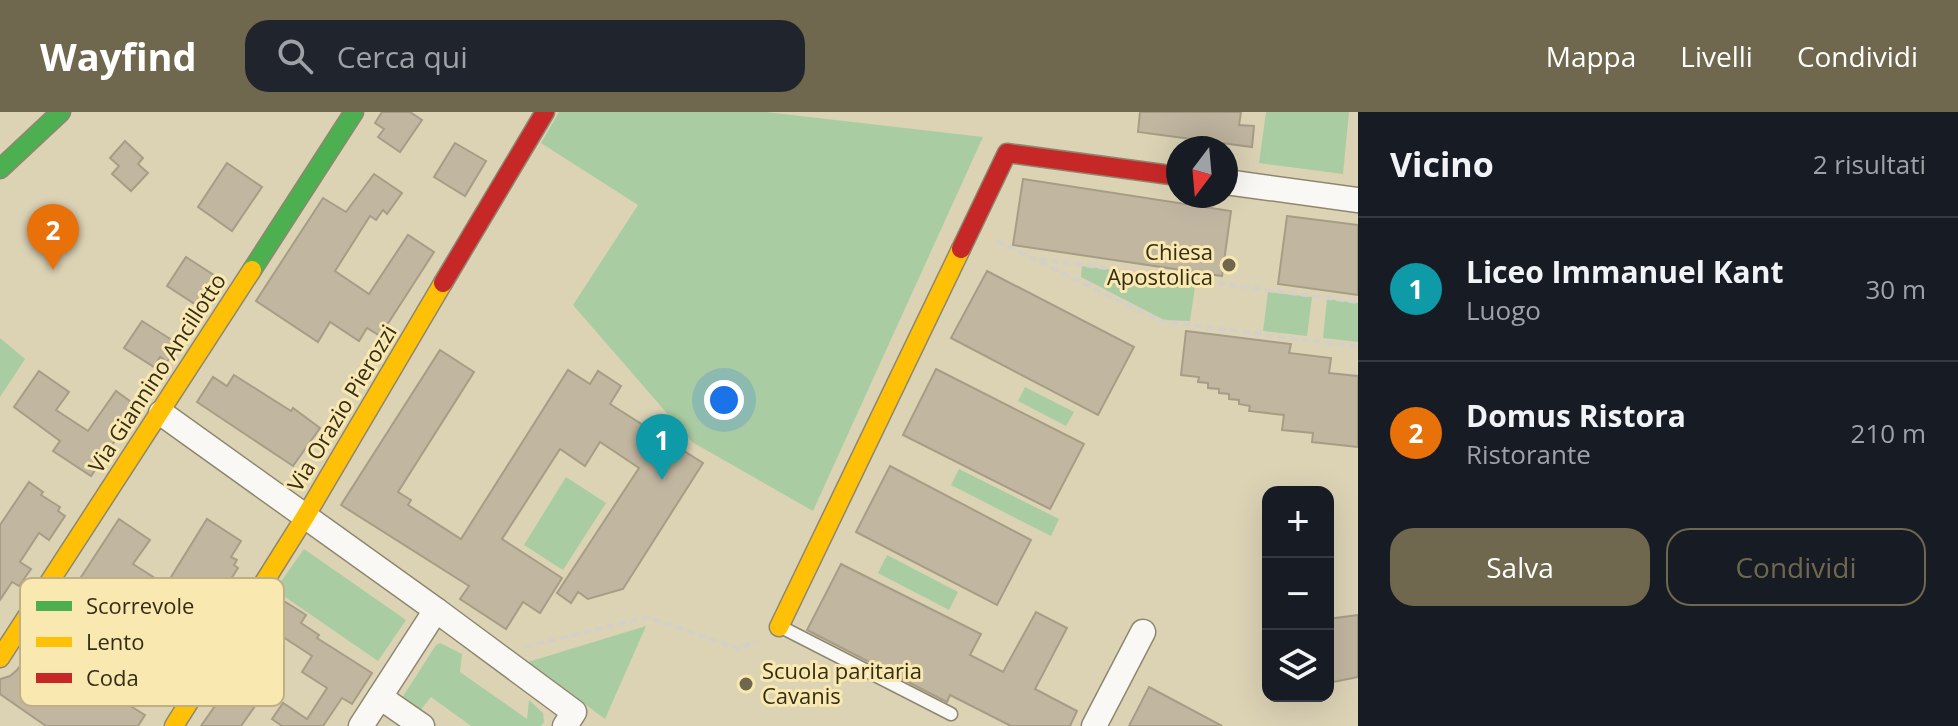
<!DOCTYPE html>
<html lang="it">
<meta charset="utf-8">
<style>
body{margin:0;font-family:"Open Sans",sans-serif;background:#20242c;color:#f1f3f6}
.controls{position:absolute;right:24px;bottom:24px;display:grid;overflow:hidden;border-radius:16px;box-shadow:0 8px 32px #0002}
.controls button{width:72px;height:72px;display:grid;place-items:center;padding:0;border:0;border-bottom:2px solid #363941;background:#171b24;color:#f1f3f6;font:40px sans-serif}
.compass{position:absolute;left:1166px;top:24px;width:72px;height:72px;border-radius:50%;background:#171b24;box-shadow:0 8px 32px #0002;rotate:196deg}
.you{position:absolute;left:724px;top:288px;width:28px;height:28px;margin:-20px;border:6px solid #fff;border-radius:50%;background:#1a73e8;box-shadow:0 0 0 12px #1a73e833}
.badge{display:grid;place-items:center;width:52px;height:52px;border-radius:50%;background:#6f674e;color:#fff;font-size:26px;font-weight:700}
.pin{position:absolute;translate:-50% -66px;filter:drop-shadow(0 2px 4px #0008)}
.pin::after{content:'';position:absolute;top:42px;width:28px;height:24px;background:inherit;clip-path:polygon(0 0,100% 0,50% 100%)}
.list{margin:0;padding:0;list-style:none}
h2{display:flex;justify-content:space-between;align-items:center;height:104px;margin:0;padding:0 32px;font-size:34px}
h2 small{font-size:26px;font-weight:400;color:#9ea1a6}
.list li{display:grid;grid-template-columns:52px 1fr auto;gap:24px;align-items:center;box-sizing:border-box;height:144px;padding:0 32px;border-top:2px solid #363941}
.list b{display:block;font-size:30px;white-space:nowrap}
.list p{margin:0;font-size:26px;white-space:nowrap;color:#9ea1a6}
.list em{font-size:26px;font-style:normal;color:#9ea1a6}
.actions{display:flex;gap:16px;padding:24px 32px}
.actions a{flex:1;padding:18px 0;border:2px solid #6f674e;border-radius:24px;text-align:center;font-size:28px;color:#6f674e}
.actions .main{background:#6f674e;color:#fff}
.icon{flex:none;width:44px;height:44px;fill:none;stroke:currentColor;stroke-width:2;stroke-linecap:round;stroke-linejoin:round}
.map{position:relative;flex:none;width:1358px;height:614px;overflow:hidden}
header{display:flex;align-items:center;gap:48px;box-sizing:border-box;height:112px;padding:0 40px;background:#6f674e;color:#fff}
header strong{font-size:38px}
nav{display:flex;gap:44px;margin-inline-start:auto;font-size:28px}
.search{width:560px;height:72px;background:#20242c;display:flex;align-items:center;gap:20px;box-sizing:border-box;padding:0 28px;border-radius:24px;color:#9ea1a6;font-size:30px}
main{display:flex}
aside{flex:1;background:#171b24}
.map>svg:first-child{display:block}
.green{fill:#aacca3}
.building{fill:#c1b6a0;stroke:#a79d87;stroke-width:2}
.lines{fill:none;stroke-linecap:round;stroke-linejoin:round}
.lane-casing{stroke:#8e8770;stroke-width:15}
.street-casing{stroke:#8e8770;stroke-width:27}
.fast-casing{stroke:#8e8770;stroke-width:21}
.slow-casing{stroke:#8e8770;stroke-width:21}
.jam-casing{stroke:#8e8770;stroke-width:21}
.path{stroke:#d4d0c7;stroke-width:4;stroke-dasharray:8 4;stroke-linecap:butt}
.lane{stroke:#faf8f4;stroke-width:12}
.street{stroke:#faf8f4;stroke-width:24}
.fast{stroke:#4caf50;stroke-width:18}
.slow{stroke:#ffc107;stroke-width:18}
.jam{stroke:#c62828;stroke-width:18}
.poi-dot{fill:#6f674e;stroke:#fae8b1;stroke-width:3}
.labels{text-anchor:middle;stroke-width:6;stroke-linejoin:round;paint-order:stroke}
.poi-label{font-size:22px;fill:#342d17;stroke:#fae8b1;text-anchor:end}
.street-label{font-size:22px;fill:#342d17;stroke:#fae8b1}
.key{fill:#fae8b1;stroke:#bfb083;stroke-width:2}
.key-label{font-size:22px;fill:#342d17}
</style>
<header>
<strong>Wayfind</strong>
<div class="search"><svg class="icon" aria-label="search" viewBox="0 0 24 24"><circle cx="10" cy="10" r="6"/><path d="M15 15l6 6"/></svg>Cerca qui</div>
<nav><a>Mappa</a><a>Livelli</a><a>Condividi</a></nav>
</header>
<main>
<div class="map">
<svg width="1358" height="614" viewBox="0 0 1358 614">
<rect width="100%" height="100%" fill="#dcd3b5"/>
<g class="green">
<path d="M559,0H766L983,25L813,399L692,330L573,193L638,93L541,31Z"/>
<path d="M1266,0H1349L1343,62L1259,51Z"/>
<path d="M1082,154L1196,168L1190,209L1164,208L1081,165Z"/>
<path d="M1268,180L1312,185L1307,224L1263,219Z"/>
<path d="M1327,187L1358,191V230L1323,226Z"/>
<path d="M0,226L25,247L0,285Z"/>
<path d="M1025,275L1074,300L1066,314L1018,289Z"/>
<path d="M959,357L1059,407L1051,424L951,373Z"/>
<path d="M566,365L606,391L563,458L524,433Z"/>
<path d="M304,437L406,508L378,549L275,478Z"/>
<path d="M887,443L958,480L949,498L878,461Z"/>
<path d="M646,514L605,607L528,550Z"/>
<path d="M440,531L462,542L460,560L527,607L529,588L543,601L544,610L541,614H471L431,585L420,599L402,586L436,533Z"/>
</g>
<g class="building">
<path d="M382,0H410L422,8L400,40L378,25L384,17L375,11Z"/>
<path d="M1140,0H1241L1239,13L1254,14L1252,35L1138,20Z"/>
<path d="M125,29L143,46L138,52L148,61L131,79L112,62L119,54L110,46Z"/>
<path d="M455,31L486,49L465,84L434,65Z"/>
<path d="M227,51L262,75L232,119L198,95Z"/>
<path d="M374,62L402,81L387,102L383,98L376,108L370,104L335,159L369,182L408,123L434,140L380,224L367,216L359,229L330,210L318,230L256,189L323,86L346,100Z"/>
<path d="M1023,67L1231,99L1222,164L1013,133Z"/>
<path d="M1287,104L1358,113V183L1278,172Z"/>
<path d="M186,145L220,167L201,196L167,174Z"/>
<path d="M987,159L1134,235L1098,303L951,226Z"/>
<path d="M142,209L178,232L167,250L160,245L154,255L124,236Z"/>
<path d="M1186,219L1291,232L1289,241L1331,246L1329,261L1358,264V335L1312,330L1313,321L1282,318L1284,303L1249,299L1250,294L1239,292V288L1229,287V282L1219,281V277L1208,276V271L1198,270L1199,265L1181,263Z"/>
<path d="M440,238L474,260L398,380L411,388L408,393L461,427L568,258L590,272L598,259L621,274L610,292L703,351L623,477L588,487L578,480L571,491L557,481L639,356L600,330L585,354L560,337L502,427L562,466L540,501L523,490L506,517L460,487L469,474L341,393Z"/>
<path d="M936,257L1084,332L1050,397L903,323Z"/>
<path d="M39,259L69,280L56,298L88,319L116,279L138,295L91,364L53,339L60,329L14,295Z"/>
<path d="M234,263L291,299L293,296L320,316L293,354L197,290L213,265L227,274Z"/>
<path d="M890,354L1031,428L997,493L856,420Z"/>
<path d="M29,370L43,380L41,383L60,395L58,399L65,404L49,428L39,421L20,450L31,457L19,474L12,470L0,488V413Z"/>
<path d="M119,407L150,428L133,452L166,473L207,407L241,429L231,445L237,448L234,453L238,456L193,526L182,519L178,525L141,502H147L150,497L139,490L141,487L110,466L65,533L95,557L141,522L173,564L132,595L145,603L138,614H46L0,582V567L10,564L17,558L56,510L53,508Z"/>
<path d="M841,452L981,522L970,543L1003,560L1036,500L1067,516L1035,577L1077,599L1070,614H1011L950,583L947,590L807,518Z"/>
<path d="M284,489L306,503L301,511L319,523L317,526L372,561L352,592L342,586L323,614H282L272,607L283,591L307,607L327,576L302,560L312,544L277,521L281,515L271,509Z"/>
<path d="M1358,503V565L1328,571V507Z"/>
<path d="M233,568L260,587L241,614H201Z"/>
<path d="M1149,575L1222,614H1129Z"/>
</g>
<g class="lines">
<defs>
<path id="lane" d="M783,516L951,602"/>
<g id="street">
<path d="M1226,70L1358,88"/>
<path d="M161,301L436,498"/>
<path d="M380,585L422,614"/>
<path d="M361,614L436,498L574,600L565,614"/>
<path d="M1094,614L1143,520"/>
</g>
<g id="fast">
<path d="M0,57L61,0"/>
<path d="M252,158L354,0"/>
</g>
<g id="slow">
<path d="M779,515L961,137"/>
<path d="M0,546L252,158"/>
<path d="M174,614L305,405L443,171"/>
</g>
<g id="jam">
<path d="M961,137L1007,41L1178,64"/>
<path d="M443,171L545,0"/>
</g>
</defs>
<use href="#lane" class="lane-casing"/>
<use href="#street" class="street-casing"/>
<use href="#fast" class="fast-casing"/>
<use href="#slow" class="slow-casing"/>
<use href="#jam" class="jam-casing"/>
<g class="path">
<path d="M997,129L1161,209L1358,235"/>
<path d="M1039,147L1358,190"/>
<path d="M525,535L647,505L740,537L756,528"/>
</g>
<use href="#lane" class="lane"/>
<use href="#street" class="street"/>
<use href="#fast" class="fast"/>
<use href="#slow" class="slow"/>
<use href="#jam" class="jam"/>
</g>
<g class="poi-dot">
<circle cx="1229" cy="153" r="8"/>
<circle cx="746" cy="572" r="8"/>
</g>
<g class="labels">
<g class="poi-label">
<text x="1213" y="148">Chiesa<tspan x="1213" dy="25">Apostolica</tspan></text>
<text x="762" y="567" text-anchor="start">Scuola paritaria<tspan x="762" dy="25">Cavanis</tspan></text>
</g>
<g class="street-label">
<text transform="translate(157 261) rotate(-57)" y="8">Via Giannino Ancillotto</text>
<text transform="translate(342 296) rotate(-59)" y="8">Via Orazio Pierozzi</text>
</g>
</g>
<rect x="20" y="466" width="264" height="128" rx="12" class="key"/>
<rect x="36" y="489" width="36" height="10" fill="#4caf50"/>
<rect x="36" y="525" width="36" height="10" fill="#ffc107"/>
<rect x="36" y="561" width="36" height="10" fill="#c62828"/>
<g class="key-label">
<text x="86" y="502">Scorrevole</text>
<text x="86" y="538">Lento</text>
<text x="86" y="574">Coda</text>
</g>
</svg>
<div class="controls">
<button>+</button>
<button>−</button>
<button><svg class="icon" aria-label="layers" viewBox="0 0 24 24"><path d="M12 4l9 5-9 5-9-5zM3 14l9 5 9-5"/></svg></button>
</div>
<svg class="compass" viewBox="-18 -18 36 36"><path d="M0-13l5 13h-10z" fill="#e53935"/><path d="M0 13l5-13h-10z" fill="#9ea1a6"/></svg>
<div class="you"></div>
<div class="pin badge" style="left:662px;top:368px;background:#0f9aa8">1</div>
<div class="pin badge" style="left:53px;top:158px;background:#e8710a">2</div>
</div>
<aside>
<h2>Vicino<small>2 risultati</small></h2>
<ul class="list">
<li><span class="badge" style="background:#0f9aa8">1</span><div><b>Liceo Immanuel Kant</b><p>Luogo</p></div><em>30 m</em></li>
<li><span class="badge" style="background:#e8710a">2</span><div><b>Domus Ristora</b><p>Ristorante</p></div><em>210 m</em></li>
</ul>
<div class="actions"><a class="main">Salva</a><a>Condividi</a></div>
</aside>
</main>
